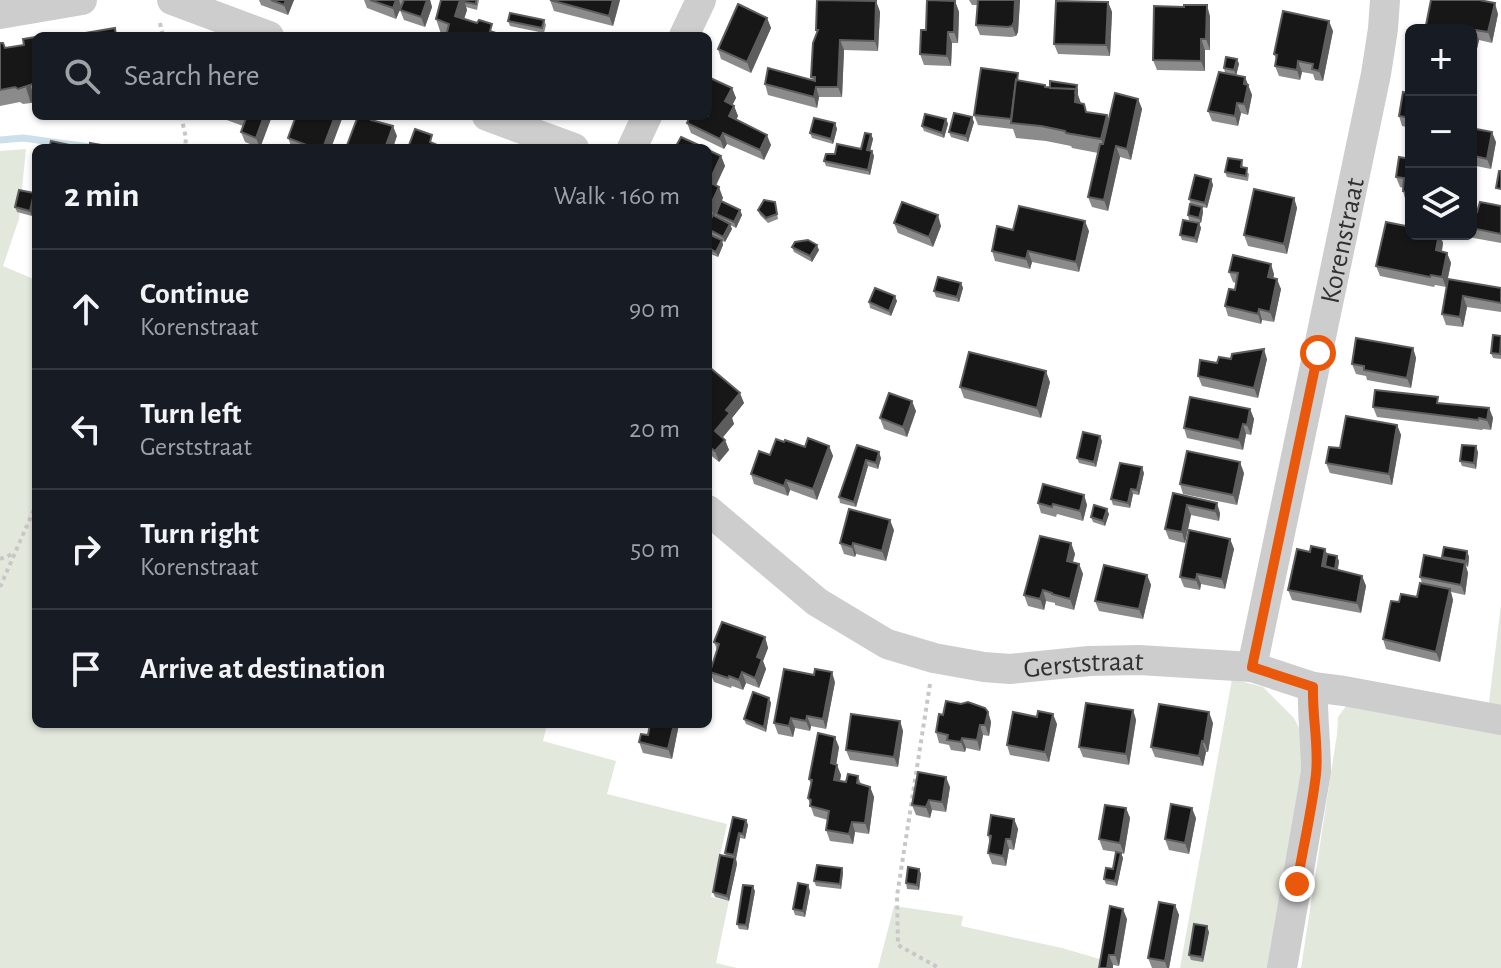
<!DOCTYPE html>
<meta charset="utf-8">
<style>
body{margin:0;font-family:"Alegreya Sans",sans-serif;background:#242831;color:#f1f3f6}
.controls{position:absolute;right:24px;top:24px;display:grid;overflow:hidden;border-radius:12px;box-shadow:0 2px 6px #0004}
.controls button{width:72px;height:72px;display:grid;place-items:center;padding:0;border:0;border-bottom:2px solid #363941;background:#171b24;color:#f1f3f6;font:40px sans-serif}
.stop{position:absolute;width:24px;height:24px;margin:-18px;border:6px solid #ea580c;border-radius:50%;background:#fff}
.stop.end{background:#ea580c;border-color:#fff;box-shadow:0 2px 8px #0008}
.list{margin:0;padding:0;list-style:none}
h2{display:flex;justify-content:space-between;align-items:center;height:104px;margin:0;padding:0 32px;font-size:34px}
h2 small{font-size:26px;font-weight:400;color:#9ea1a6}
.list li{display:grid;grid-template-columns:52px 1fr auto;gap:24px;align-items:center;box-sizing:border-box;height:120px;padding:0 32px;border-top:2px solid #363941}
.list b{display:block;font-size:30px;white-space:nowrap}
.list p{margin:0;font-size:26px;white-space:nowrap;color:#9ea1a6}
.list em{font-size:26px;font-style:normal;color:#9ea1a6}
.icon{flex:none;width:44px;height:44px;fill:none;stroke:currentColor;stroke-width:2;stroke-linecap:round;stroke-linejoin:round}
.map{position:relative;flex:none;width:1501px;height:968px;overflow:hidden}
.search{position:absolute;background:#171b24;box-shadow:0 2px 6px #0004;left:32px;top:32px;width:680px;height:88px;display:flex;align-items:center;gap:20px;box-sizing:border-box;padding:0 28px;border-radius:12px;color:#9ea1a6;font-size:30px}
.panel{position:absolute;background:#171b24;box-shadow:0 2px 6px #0004;left:32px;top:144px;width:680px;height:584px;border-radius:12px}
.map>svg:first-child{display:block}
.green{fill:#e3e8dc}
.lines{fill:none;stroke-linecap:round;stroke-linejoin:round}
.stream{stroke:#cde0e9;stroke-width:7}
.path{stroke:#c7c7c7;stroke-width:4;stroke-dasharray:4 4;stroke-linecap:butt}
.minor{stroke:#cdcdcd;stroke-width:30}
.wall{fill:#8b8b8b}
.shaded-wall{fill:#5d5d5d}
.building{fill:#171717;stroke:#5d5d5d;stroke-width:2}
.route{stroke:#ea580c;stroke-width:10}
.labels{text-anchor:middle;stroke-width:8;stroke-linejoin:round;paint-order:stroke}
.street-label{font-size:28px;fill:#303030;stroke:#fff}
</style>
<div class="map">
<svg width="1501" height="968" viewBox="0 0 1501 968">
<rect width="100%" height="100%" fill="#fff"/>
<g class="green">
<path d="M26,149L19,219L3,266L36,280V724H547L543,741L616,761L607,794L727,824L711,897L729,901L716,963L737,968H0V151Z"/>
<path d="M1501,605V712L1488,710Z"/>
<path d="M1232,679L1263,687L1294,718L1304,738L1307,763L1272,968H1180Z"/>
<path d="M1349,702L1501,730V968H1301L1337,734L1338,717Z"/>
<path d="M894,906L963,916L961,926L1062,948L1103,960L1102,968H878Z"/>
</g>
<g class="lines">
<path class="stream" d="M0,140L23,138L97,148"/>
<g class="path">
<path d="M160,23L163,36"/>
<path d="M181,116L186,138L185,148"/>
<path d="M0,559L13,554"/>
<path d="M0,587L36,505"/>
<path d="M930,684L897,896L898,945L939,968"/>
</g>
<g class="minor">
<path d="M172,0L269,36"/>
<path d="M0,14L82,0"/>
<path d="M684,36L701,0"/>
<path d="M487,116L574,148"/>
<path d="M632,148L647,116"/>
<path id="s1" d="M708,510L817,602L887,644L934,658L984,667L1010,669L1089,661L1139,660L1252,667L1313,687L1344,691L1501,720"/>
<path id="s2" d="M1252,667L1376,74L1383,29L1385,0"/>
<path d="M1282,968L1316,772C1316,743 1312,715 1313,687"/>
</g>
</g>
<g class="wall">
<path d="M259,0H294L288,15L261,5Z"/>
<path d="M364,0H430L432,7L425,27L404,20L400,10L402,6L396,19L367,8Z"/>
<path d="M441,0H479L477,10L466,7L467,10L464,19L477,23L492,24L446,36L441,34L436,19Z"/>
<path d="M550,0H620L613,26L554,11Z"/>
<path d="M969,0H977V5H972Z"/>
<path d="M1020,0L1018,32L1016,36L1011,37L980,35L976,25Z"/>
<path d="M876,1L880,12L878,51L844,50L842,97H819L817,108L768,95L765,84L812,80L811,77L817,33L816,30Z"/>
<path d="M955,1L959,12L958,43H952L951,66L924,65L920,54L926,30Z"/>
<path d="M1108,2L1112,12L1110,56L1058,54L1054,44Z"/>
<path d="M1498,14L1492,43L1479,40L1475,57L1471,56V30Z"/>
<path d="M1210,16V50H1205V71L1157,70L1153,60Z"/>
<path d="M767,18L771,28L751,73L721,59L718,49Z"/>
<path d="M544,20L546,25L544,33L510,26L508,21Z"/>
<path d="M1333,31L1323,81L1315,80L1313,74L1302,72L1300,80L1279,76L1275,66L1276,59L1274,54Z"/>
<path d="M36,37V99L31,103L23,104L20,102L0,106V43L5,48L24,45Z"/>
<path d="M1237,59L1239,64L1236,75L1245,77L1252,95L1248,115L1241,113L1238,126L1212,121L1208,111L1225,73L1224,68Z"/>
<path d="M1077,85L1078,90V95L1081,103L1087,112L1107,115L1108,120L1138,99L1142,109L1131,160L1120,157L1108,211L1092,207L1088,197L1098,153L1072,148L1071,146L1046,141L1016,138L1013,129L978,125L974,115L1046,87Z"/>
<path d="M732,88L736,98L732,105L734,106L738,116L736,120L771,145L764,160L727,144L724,149L691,133L687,123Z"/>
<path d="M1411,94V128L1402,126L1399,116Z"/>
<path d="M216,116H272L260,148L245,142L241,132L243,126Z"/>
<path d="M296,116H343L331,148H292L288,138Z"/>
<path d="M946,119L948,124L944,138L924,131L922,126Z"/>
<path d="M974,122L968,142L951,137L949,132Z"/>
<path d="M835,123L837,129L833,144L812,138L810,133Z"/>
<path d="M1471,128L1496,142L1491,169L1471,165Z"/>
<path d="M871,134L873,139L870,151H872L874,156L870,175L826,166L824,161L835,154L861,149Z"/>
<path d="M708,150L721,156L725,166L716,186L723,198L714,216L717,218L716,214L740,210L742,215L736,228L730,225L732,229L725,242L722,241L723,245L718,257L708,253V224L712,216L708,214Z"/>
<path d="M1411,159V202H1406L1403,191V188L1400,187L1396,177Z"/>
<path d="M1242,160L1243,168L1249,174L1248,181L1227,177L1225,172Z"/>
<path d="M1211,179L1213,185L1207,208L1202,207L1203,212L1201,223L1189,220L1188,215L1201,206L1191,204L1189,199Z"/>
<path d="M1294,198L1297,208L1287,254L1248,246L1244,235Z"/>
<path d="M36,199L32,216L17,212L15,207Z"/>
<path d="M775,202L778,219L768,223L760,215L758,210Z"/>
<path d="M1501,206V243L1468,237L1467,234H1471V211L1477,212Z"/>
<path d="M894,223L941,226L933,247L898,233Z"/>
<path d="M1199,223L1201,228L1197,243L1182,240L1180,235Z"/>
<path d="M1013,230L1089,231L1079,272L1032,262L1030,269L995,261L992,251Z"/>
<path d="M1411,234H1440L1443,243L1442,251L1447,253L1451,263L1446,287L1435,285L1434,287L1380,276L1376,266Z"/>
<path d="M792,247L819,250L812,262L794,252Z"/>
<path d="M1229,272L1274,274L1273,278L1281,289L1274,322L1262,320L1261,324L1228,316L1225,306L1235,290L1236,283L1233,282Z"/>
<path d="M1448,279L1501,288V312L1467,307L1463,327L1446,325L1442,314Z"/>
<path d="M961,283L963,288L959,302L936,297L934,291Z"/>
<path d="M897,301L891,316L870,308L869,302Z"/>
<path d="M1501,336V359L1493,358L1491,353Z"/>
<path d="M1413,348L1416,358L1411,388L1367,380L1366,376L1356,374L1352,364Z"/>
<path d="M1231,359H1267L1258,398L1202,386L1198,376L1217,363Z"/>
<path d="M708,366L744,403L732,418L734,424L722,437L725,440L729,450L719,462L708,453Z"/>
<path d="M1050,382L1041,418L964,398L960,387Z"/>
<path d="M1440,404L1489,408L1493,418L1491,430L1483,429L1482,430L1377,417L1373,407Z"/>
<path d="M1250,409L1254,419L1251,435L1246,434L1243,450L1187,438L1184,428Z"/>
<path d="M916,411L907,437L884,429L880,418Z"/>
<path d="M1397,425L1401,435L1392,485L1330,473L1326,463L1340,448Z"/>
<path d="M1102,441L1096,467L1079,463L1077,458Z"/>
<path d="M784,442L805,447L829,446L833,456L817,500L790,490L788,496L754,484L751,474Z"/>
<path d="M857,445L881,458L878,469L868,466L856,507L840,503L839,497Z"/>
<path d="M1478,452L1476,469L1462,466L1460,461Z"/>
<path d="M1144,473L1139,495L1133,494L1130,508L1113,505L1111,499Z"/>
<path d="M1244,473L1237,505L1183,494L1180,484Z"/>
<path d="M1173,493L1220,513L1219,521L1191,515L1185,543L1169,539L1165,529Z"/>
<path d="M1084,495L1087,505L1083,521L1057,514L1056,517L1041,513L1038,503Z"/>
<path d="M1109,514L1105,526L1093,522L1091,517Z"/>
<path d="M894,530L886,561L856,554L855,557L844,554L840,543Z"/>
<path d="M1230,539L1234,549L1225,589L1201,584L1200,590L1184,587L1180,577Z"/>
<path d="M1071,543L1075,554L1073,562L1079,564L1083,574L1074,610L1055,605V603L1046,601L1044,610L1028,606L1024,595Z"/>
<path d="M1325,549L1327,554L1339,561L1338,570L1362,576L1366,586L1361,613L1292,600L1288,590L1310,552Z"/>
<path d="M1467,551L1469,557L1468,567L1466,566L1468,573L1465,595L1451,592L1453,600L1440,662L1386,649L1383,639L1399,602L1417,597L1422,583L1420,577L1442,558Z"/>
<path d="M1147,575L1151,585L1143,619L1099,611L1095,601Z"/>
<path d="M765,637L768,648L763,661L766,669L759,688L746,683L743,690L732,686L731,688L714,682L710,672L717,650L714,642Z"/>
<path d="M835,682L826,729L811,726L810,731L795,728L793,737L778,734L774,723Z"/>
<path d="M769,698L771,703L766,732L746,724L744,719Z"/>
<path d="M1133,710L1136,720L1129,765L1083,757L1079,747Z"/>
<path d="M988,712L991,722L989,736L983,735L980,751L966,748L965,752L951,750L949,745L939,743L936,732Z"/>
<path d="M900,721L903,731L898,767L850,760L846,750Z"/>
<path d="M1213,723L1208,752H1206L1203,766L1155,757L1151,747Z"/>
<path d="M650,724H679L672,759L643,753L639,742L648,735Z"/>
<path d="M1057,724L1049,762L1010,755L1007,745Z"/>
<path d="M839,747L836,764L841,775L840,781L846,782L858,776L861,784L870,787L874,797L869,834L855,832L853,844L830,841L826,830L828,820L814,816L808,798L811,784L809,779Z"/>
<path d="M950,787L946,812L932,810L930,818L916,815L912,805Z"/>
<path d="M1126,808L1130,818L1124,854L1121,853L1123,858L1117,886L1106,884L1104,879L1113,869L1116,852L1103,850L1099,839Z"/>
<path d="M1196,818L1189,854L1169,850L1165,839Z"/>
<path d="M1014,819L1018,829L1014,850L1009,849L1006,866L992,864L988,853L990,843L988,835Z"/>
<path d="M746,820L748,825L745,839L740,838L736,859L737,864L729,901L715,897L713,892L726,857L725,853Z"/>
<path d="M842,868L843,873L841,889L816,886L814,881Z"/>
<path d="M919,869L921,874L919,890L907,889L906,883Z"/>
<path d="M755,891L748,930L739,929L737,924Z"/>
<path d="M810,891L805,917L795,915L793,909Z"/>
<path d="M1175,905L1179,915L1169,968H1152L1148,958Z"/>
<path d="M1127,919L1119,966L1113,965V968H1099Z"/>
<path d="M1209,932L1203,962L1191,960L1189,955Z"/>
</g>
<g class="shaded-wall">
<path d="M286,0H294L288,15L284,5Z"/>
<path d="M396,0H399L401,6L396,19L393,8Z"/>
<path d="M427,0H430L432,7L425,27L421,17Z"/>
<path d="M460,0H464L467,10L460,31L455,16Z"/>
<path d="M613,0H620L613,26L609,16Z"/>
<path d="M1015,0H1020L1018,32L1016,36L1012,26Z"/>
<path d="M876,1L880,12L878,51L875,41Z"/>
<path d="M955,1L959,12L958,43L954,32Z"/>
<path d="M1108,2L1112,12L1110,56L1106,45Z"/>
<path d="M1495,3L1498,14L1492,43L1488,32Z"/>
<path d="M1207,5L1210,16V50L1206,39Z"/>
<path d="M767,18L771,28L751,73L747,62Z"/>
<path d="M1329,21L1333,31L1323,81L1319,71Z"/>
<path d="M1475,30L1479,40L1475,57L1472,47Z"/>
<path d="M948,32L952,43L951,66L947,56Z"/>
<path d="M1201,39L1205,50V71L1201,61Z"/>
<path d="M840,40L844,50L842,97L838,87Z"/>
<path d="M1237,59L1239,64L1236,76L1234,70Z"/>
<path d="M1298,61L1302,72L1300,80L1297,70Z"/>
<path d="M1245,77L1252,95L1248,115L1244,104V84Z"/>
<path d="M30,84L35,100L31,103L26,88Z"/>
<path d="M1077,85L1078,90V95L1081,104L1075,102Z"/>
<path d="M816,87L819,97L817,108L814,97Z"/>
<path d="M732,88L736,98L729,112L725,101Z"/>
<path d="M1138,99L1142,109L1131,160L1127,149Z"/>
<path d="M1237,103L1241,113L1238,126L1235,116Z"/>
<path d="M734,106L738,116L733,127L729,116Z"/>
<path d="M1107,115L1112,130L1107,154L1101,139Z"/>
<path d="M264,116H272L260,148L256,138Z"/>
<path d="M335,116H343L331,148H323Z"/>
<path d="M972,117L974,122L968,142L966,136Z"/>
<path d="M946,119L948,124L944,138L942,133Z"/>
<path d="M835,123L837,129L833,144L831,139Z"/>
<path d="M393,126L397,136L393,148H385Z"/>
<path d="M1492,132L1496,142L1491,169L1487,159Z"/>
<path d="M723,133L727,144L724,149L720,139Z"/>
<path d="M871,134L873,139L869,155L867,150Z"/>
<path d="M767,135L771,145L764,160L760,150Z"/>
<path d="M1116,146L1120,157L1108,211L1104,200Z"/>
<path d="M872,151L874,156L870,175L868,170Z"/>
<path d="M721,156L725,166L712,193L709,182Z"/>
<path d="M1211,179L1213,185L1207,208L1205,203Z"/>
<path d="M719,187L723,198L714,216L710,206Z"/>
<path d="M34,193L36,199L32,216L30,211Z"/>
<path d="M1294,198L1297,208L1287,254L1284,244Z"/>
<path d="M1202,207L1203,212L1201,223L1199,218Z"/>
<path d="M740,210L742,215L736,228L734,222Z"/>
<path d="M938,215L941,226L933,247L929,237Z"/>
<path d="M1085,221L1089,231L1079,272L1076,262Z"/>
<path d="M1199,223L1201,228L1197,243L1195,238Z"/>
<path d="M730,224L732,229L725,242L723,237Z"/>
<path d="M1439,234L1443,243L1440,261L1436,250Z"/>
<path d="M722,240L723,245L718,257L716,252Z"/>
<path d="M817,245L819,250L812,262L810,256Z"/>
<path d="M1028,251L1032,262L1030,269L1026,259Z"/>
<path d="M1447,253L1451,263L1446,287L1442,277Z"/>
<path d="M1271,264L1274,274L1272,287L1268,277Z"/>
<path d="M1277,279L1281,289L1274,322L1270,312Z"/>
<path d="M961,283L963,288L959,302L957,297Z"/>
<path d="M895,296L897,301L891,316L889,311Z"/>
<path d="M1463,296L1467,307L1463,327L1460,317Z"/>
<path d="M1259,309L1262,320L1261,324L1258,314Z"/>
<path d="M1413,348L1416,358L1411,388L1407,378Z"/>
<path d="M1264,349L1267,359L1258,398L1254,388Z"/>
<path d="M1046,371L1050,382L1041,418L1037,408Z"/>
<path d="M740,393L744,403L732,418L734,424L719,442L715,431L726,410Z"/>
<path d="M912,401L916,411L907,437L903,427Z"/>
<path d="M1489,408L1493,418L1491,430L1487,420Z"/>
<path d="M1250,409L1254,419L1251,435L1247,425Z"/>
<path d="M1243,424L1246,434L1243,450L1239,440Z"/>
<path d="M1397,425L1401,435L1392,485L1389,474Z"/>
<path d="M1100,436L1102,441L1096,467L1094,462Z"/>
<path d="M725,440L729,450L719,462L715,451Z"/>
<path d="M829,446L833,456L817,500L813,489Z"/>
<path d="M1476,446L1478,452L1476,469L1474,463Z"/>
<path d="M879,452L881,458L878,469L876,463Z"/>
<path d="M866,460L868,466L856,507L854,502Z"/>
<path d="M1240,462L1244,473L1237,505L1233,495Z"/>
<path d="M1142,467L1144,473L1139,495L1137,490Z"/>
<path d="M786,480L790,490L788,496L784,486Z"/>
<path d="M1131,489L1133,494L1130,508L1128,503Z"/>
<path d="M1084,495L1087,505L1083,521L1080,511Z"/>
<path d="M1217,503L1220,513L1219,521L1215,511Z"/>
<path d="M1187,505L1191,515L1185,543L1182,532Z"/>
<path d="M1107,509L1109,514L1105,526L1103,521Z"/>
<path d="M890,520L894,530L886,561L882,551Z"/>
<path d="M1230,539L1234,549L1225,589L1222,579Z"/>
<path d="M853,543L856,554L855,557L852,547Z"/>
<path d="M1071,543L1075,554L1070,571L1067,561Z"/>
<path d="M1325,549L1329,559L1324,571L1322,566Z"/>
<path d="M1467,551L1469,557L1468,567L1466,561Z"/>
<path d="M1337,556L1339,561L1336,578L1335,573Z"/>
<path d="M1465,563L1468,573L1465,595L1461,585Z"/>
<path d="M1079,564L1083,574L1074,610L1070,599Z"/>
<path d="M1197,574L1201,584L1200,590L1196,580Z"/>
<path d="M1147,575L1151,585L1143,619L1139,609Z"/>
<path d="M1362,576L1366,586L1361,613L1357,603Z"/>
<path d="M1450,589L1453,600L1440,662L1436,652Z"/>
<path d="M1043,590L1046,601L1044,610L1040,599Z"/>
<path d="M765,637L768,648L763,661L766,669L759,688L755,678L757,657Z"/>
<path d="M742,672L746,683L743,690L739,680Z"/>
<path d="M832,672L835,682L826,729L823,719Z"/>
<path d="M769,698L771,703L766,732L764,727Z"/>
<path d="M1133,710L1136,720L1129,765L1126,754Z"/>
<path d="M988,712L991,722L989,736L985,725Z"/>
<path d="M1209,712L1213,723L1208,752L1204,742Z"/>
<path d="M1053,714L1057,724L1049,762L1045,752Z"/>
<path d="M807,716L811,726L810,731L806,721Z"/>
<path d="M791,718L795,728L793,737L789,726Z"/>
<path d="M900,721L903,731L898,767L894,757Z"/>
<path d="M674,724H679L672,759L668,749Z"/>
<path d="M980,725L983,735L980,751L977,740Z"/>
<path d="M835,737L839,747L835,773L831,763Z"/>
<path d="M962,738L966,748L965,752L961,742Z"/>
<path d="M1202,741L1206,752L1203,766L1199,756Z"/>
<path d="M837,765L841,775L838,791L834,780Z"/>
<path d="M946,777L950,787L946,812L942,802Z"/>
<path d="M870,787L874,797L869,834L865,823Z"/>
<path d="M929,800L932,810L930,818L926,807Z"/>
<path d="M1126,808L1130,818L1124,854L1120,843Z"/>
<path d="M1192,808L1196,818L1189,854L1185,843Z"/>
<path d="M1014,819L1018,829L1014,850L1011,839Z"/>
<path d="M746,820L748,825L745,839L743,834Z"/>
<path d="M852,822L855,832L853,844L849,834Z"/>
<path d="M739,833L740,838L736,859L737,864L729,901L727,896L735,859L734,855Z"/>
<path d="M1006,839L1009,849L1006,866L1003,856Z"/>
<path d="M1121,853L1123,858L1117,886L1115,881Z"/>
<path d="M842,868L843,873L841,889L840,884Z"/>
<path d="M919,869L921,874L919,890L917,885Z"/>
<path d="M808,885L810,891L805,917L803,911Z"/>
<path d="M753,886L755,891L748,930L746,925Z"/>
<path d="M1175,905L1179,915L1169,968H1167L1165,961Z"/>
<path d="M1123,909L1127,919L1119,966L1115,955Z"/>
<path d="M1207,926L1209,932L1203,962L1202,957Z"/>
<path d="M1109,955L1113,965V968H1107Z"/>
</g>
<g class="building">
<path d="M271,0H286L284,5Z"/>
<path d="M370,0H396L393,8Z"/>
<path d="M404,0H427L421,17L400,10Z"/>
<path d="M441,0H460L455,16L477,23L479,20L492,24L490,31L504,36H446L449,24L436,19Z"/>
<path d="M464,0H476V4L464,2Z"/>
<path d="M550,0H613L609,16Z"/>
<path d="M817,0L876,1L875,41L840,40L838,87H816L814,97L765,84L768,68L815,81V77H811L813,43L818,30H816Z"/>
<path d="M927,0L955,1L954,32H948L947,56L920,54L921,30H926Z"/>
<path d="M978,0H1015L1014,22L1012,26L1008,27L976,25Z"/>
<path d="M1431,0H1479L1495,3L1488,32L1475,30L1472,47L1471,30H1425Z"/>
<path d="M1056,1L1108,2L1106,45L1054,44Z"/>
<path d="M738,4L767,18L747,62L718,49Z"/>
<path d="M1184,5H1207L1206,39H1201V61L1153,60L1154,6L1184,7Z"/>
<path d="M1283,11L1329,21L1319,71L1312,69L1313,64L1298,61L1297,70L1275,66L1277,55L1274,54Z"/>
<path d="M510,13L544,20L542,28L508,21Z"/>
<path d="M115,28L116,36H73V35Z"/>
<path d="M36,37V83L18,89L15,87L0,90V43H3L5,48L24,45L23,39Z"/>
<path d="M1226,57L1237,59L1234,70L1224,68Z"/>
<path d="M981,68L1018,73L1017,81L1016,80L1011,119L974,115Z"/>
<path d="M1219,72L1245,77L1244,84L1248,85L1244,104L1237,103L1235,116L1208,111Z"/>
<path d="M708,77L732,88L725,101L734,106L729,116L767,135L760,150L723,133L720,139L687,123L690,116H708Z"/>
<path d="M1016,80L1045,85V87L1076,89L1075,102L1084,104L1086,112L1107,115L1101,139L1066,133L1065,131L1041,126L1011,123Z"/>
<path d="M1050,81L1077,85L1075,94L1076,89L1050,88Z"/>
<path d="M1403,92L1411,94V118L1399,116Z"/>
<path d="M1115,93L1138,99L1127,149L1116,146L1104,200L1088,197L1100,144H1103Z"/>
<path d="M954,113L972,117L966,136L949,132Z"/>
<path d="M925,114L946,119L942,133L922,126Z"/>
<path d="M240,116H264L256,138L241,132L246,118Z"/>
<path d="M296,116H335L323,148H314L288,138Z"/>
<path d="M358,116H372L371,120L393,126L385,148H346Z"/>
<path d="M814,118L835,123L831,139L810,133Z"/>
<path d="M1471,128L1492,132L1487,159L1471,155Z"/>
<path d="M415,129L432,135L430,142L444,148H408Z"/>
<path d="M865,133L871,134L867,150L872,151L868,170L824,161L826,154H835L837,144L861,149Z"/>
<path d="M681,137L705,148H675Z"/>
<path d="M51,141L83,148H49Z"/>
<path d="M90,143L118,148H90Z"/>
<path d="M708,150L721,156L709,182L719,187L710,206L708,205Z"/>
<path d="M1399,157L1411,159V193L1403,191L1404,178L1396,177Z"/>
<path d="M1228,158L1242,160L1241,167L1247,168L1246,176L1225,172Z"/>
<path d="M1499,171H1501V189L1496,188Z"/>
<path d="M1195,175L1211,179L1205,203L1189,199Z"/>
<path d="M1254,189L1294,198L1284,244L1244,235Z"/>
<path d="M19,190L34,193L30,211L15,207Z"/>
<path d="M764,200L775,202L777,214L766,218L758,210Z"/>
<path d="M721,201L740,210L734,222L716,214Z"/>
<path d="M902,202L938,215L929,237L894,223Z"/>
<path d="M1480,202L1501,206V234L1471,228V211L1477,212Z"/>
<path d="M1190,204L1202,207L1199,218L1188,215Z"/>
<path d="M1019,206L1085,221L1076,262L1028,251L1026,259L992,251L997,226L1013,230Z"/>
<path d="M713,215L730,224L723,237L708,229V224Z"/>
<path d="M1183,220L1199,223L1195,238L1180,235Z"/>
<path d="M1386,222L1411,227V234H1439L1436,250L1447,253L1442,277L1431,275L1430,277L1376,266Z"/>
<path d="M708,234L722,240L716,252L708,248Z"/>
<path d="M808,240L817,245L810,256L792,247L795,242Z"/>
<path d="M1233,255L1271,264L1268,277L1277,279L1270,312L1259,309L1258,314L1225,306L1229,289L1235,290L1238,273L1229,272Z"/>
<path d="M938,277L961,283L957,297L934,291Z"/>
<path d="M1448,279L1501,288V303L1463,296L1460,317L1442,314Z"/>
<path d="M875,288L895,296L889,311L869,302Z"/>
<path d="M1493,335L1501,336L1500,354L1491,353Z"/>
<path d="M1356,338L1413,348L1407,378L1364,370V366L1352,364Z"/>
<path d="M1264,349L1254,388L1198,376L1200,360L1217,363L1219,357L1231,359L1232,354Z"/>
<path d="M969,352L1046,371L1037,408L960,387Z"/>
<path d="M708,366L740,393L726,410L730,413L715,431L725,440L715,451L708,446Z"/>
<path d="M1375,390L1438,397L1437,403L1489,408L1487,420L1479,418L1478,420L1373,407Z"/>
<path d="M889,393L912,401L903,427L880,418Z"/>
<path d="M1190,397L1250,409L1247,425L1243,424L1239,440L1184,428Z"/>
<path d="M1346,416L1397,425L1389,474L1326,463L1329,447L1340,448Z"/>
<path d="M1083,432L1100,436L1094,462L1077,458Z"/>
<path d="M808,438L829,446L813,489L786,480L784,486L751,474L759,451L770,455L776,439L784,442L785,440L805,447Z"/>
<path d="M857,445L879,452L876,463L866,460L854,502L839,497Z"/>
<path d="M1462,445L1476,446L1474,463L1460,461Z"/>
<path d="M1187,451L1240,462L1233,495L1180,484Z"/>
<path d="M1120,463L1142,467L1137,490L1131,489L1128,503L1111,499Z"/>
<path d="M1043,484L1084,495L1080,511L1053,504L1052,507L1038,503Z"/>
<path d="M1173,493L1217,503L1215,511L1187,505L1182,532L1165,529Z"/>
<path d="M1094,505L1107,509L1103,521L1091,517Z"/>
<path d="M849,509L890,520L882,551L853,543L852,547L840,543Z"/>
<path d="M1189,530L1230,539L1222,579L1197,574L1196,580L1180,577Z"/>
<path d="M1040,536L1071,543L1067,561L1079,564L1070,599L1052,594V593L1043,590L1040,599L1024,595Z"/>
<path d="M1311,546L1325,549L1322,566L1362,576L1357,603L1288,590L1297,549L1310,552Z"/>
<path d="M1444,547L1467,551L1466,561L1442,557Z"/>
<path d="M1327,554L1337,556L1335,569L1325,566Z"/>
<path d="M1424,555L1465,563L1461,585L1420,577Z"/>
<path d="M1104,565L1147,575L1139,609L1095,601Z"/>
<path d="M1420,583L1450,589L1436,652L1383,639L1391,601L1399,602L1401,594L1417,597Z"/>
<path d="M722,622L765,637L757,657L762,659L755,678L742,672L739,680L729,676L728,678L710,672L719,644L714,642Z"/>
<path d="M784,669L814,675L815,669L832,672L823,719L807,716L806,721L791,718L789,726L774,723Z"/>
<path d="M753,692L769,698L764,727L744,719Z"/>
<path d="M946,701L961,704L968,702L985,708L988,712L985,725H980L977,740L962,738L961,742L947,740L948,735L936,732L939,714L943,715Z"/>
<path d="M1086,703L1133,710L1126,754L1079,747Z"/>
<path d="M1159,704L1209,712L1204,742L1202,741L1199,756L1151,747Z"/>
<path d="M1038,711L1053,714L1045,752L1007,745L1013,712L1037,717Z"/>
<path d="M851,714L900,721L894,757L846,750Z"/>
<path d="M650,724H674L668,749L639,742L641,734L648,735Z"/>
<path d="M818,733L835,737L831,763L837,765L834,780L846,782L848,774L858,776L857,783L870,787L865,823L852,822L849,834L826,830L829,811L810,806L811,800L808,798L812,780L809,779Z"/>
<path d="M918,772L946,777L942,802L929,800L926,807L912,805Z"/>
<path d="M1171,804L1192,808L1185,843L1165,839Z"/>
<path d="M1105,805L1126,808L1120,843L1099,839Z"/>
<path d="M991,815L1014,819L1011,839H1006L1003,856L988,853L991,836L988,835Z"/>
<path d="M733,817L746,820L743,834L739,833L734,855L725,853Z"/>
<path d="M1116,852L1121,853L1115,881L1104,879L1106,868L1113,869Z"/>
<path d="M720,855L735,858L727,896L713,892Z"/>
<path d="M817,865L842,868L840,884L814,881Z"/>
<path d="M908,867L919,869L917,885L906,883Z"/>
<path d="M798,883L808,885L803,911L793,909Z"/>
<path d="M743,885L753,886L746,925L737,924Z"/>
<path d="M1159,902L1175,905L1165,961L1148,958Z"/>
<path d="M1110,906L1123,909L1115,955H1109L1107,968H1099Z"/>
<path d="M1194,924L1207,926L1202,957L1189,955Z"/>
</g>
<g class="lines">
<path class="route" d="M1297,884C1303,847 1312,810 1316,774C1319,745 1312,716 1313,687L1252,667L1318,353"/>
</g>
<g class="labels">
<g class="street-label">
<text dy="10" stroke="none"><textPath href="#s2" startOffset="436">Korenstraat</textPath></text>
<text dy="10" stroke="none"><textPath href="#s1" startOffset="424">Gerststraat</textPath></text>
</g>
</g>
</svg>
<div class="controls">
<button>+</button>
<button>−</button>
<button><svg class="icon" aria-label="layers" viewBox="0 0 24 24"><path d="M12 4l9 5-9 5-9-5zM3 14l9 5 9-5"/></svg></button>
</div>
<div class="stop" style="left:1318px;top:353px"></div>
<div class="stop end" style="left:1297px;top:884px"></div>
<div class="search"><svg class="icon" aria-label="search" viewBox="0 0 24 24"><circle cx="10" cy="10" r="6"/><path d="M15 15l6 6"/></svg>Search here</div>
<section class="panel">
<h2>2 min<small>Walk · 160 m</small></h2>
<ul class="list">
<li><svg class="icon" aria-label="ahead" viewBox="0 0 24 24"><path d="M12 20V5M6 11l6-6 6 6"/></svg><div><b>Continue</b><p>Korenstraat</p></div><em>90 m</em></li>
<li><svg class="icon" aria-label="left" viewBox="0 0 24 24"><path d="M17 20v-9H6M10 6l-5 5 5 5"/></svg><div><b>Turn left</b><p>Gerststraat</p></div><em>20 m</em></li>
<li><svg class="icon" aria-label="right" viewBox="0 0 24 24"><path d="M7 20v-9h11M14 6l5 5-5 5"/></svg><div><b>Turn right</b><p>Korenstraat</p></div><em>50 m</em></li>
<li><svg class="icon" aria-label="arrive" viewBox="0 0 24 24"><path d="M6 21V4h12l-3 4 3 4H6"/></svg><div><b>Arrive at destination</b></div></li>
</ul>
</section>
</div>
